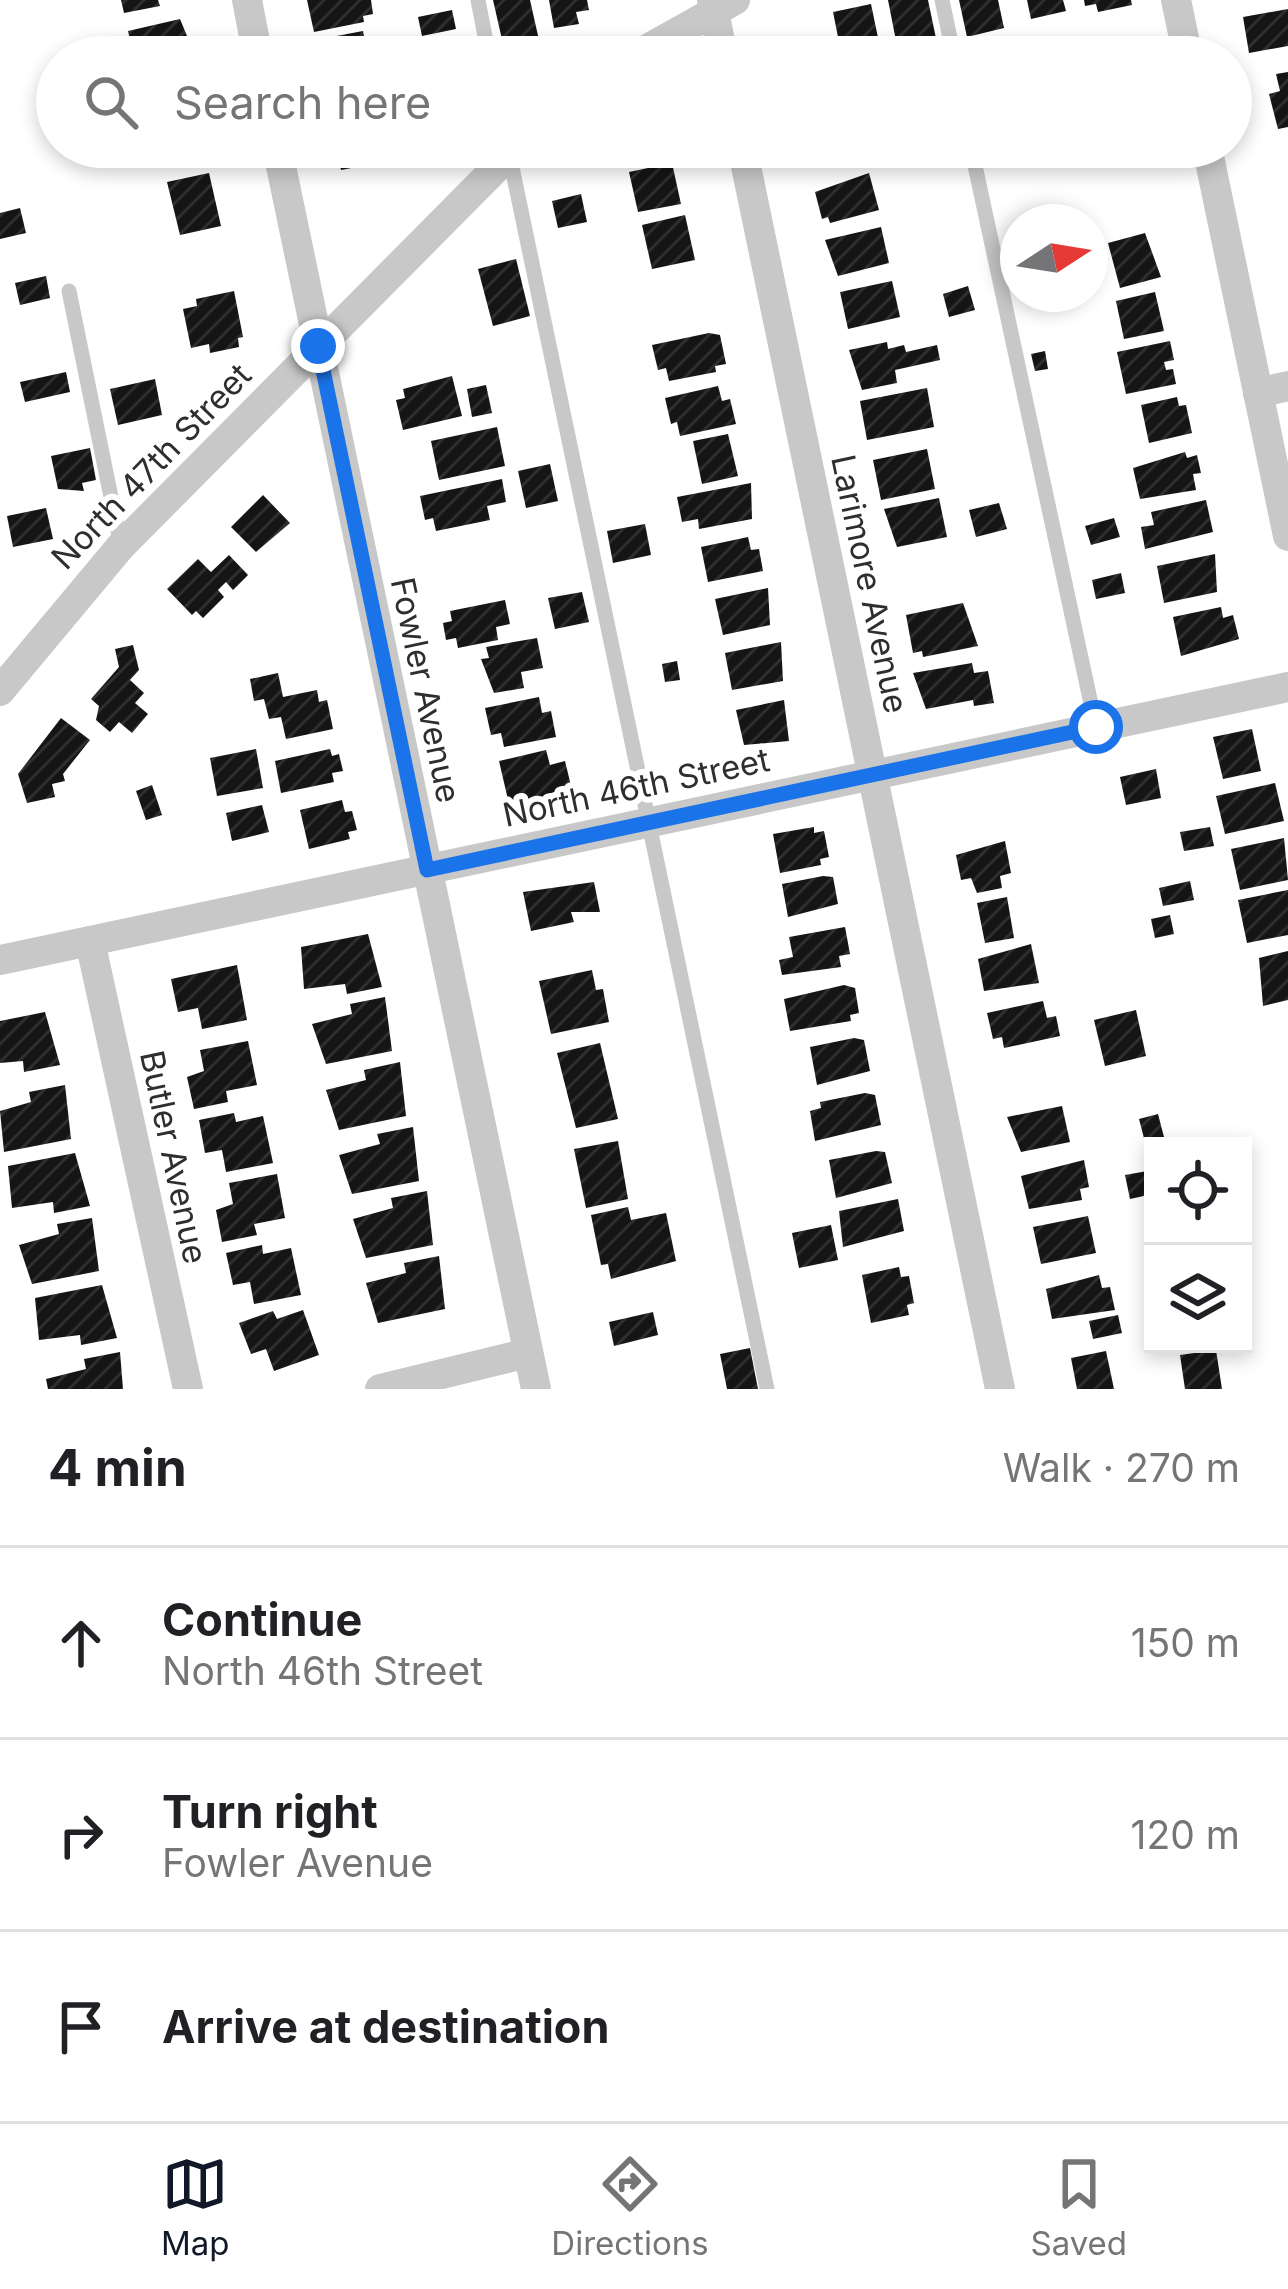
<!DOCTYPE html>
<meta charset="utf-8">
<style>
body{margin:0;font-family:Inter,sans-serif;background:#f2f2f2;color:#202124}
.controls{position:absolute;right:36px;bottom:36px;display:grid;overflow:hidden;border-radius:0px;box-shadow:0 6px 18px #0003}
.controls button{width:108px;height:108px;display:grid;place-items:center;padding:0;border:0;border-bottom:3px solid #e0e0e0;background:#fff;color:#202124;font:60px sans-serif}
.compass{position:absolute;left:1000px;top:204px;width:108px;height:108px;border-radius:50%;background:#fff;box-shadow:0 6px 18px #0003;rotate:78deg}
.stop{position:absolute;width:36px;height:36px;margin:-27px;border:9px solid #1a73e8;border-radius:50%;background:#fff}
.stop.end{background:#1a73e8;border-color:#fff;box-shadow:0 3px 12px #0008}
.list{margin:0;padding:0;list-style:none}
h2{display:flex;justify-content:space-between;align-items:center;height:156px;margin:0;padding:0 48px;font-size:51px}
h2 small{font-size:39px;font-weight:400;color:#757577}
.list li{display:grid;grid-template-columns:78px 1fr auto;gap:36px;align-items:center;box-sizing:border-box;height:192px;padding:0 48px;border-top:3px solid #e0e0e0}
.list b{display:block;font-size:45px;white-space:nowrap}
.list p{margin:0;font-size:39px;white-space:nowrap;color:#757577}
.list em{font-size:39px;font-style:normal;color:#757577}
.icon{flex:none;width:66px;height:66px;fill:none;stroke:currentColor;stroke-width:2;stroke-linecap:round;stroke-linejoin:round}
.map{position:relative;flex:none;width:1288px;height:1389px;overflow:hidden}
.search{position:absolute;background:#fff;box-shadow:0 6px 18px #0003;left:36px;right:36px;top:36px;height:132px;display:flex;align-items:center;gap:30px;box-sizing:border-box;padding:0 42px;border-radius:66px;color:#757577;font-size:45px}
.sheet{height:732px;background:#fff}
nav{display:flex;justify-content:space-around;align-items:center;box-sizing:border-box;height:168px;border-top:3px solid #e0e0e0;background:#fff;font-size:33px;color:#757577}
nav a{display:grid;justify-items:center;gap:6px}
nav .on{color:#111827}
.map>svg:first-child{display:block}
.building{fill:url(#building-hatch)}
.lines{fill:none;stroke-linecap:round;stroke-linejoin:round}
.lane{stroke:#c8c8c8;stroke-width:15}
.street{stroke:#c8c8c8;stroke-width:30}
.route{stroke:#1a73e8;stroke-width:15}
.labels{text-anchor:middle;stroke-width:12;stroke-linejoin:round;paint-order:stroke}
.street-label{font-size:33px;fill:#2e2e2e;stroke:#fff}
</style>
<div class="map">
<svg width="1288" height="1389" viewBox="0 0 1288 1389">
<defs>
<pattern id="building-hatch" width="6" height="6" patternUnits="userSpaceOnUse" patternTransform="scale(3)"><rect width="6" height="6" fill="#151515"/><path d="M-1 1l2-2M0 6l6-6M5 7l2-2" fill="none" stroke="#2f2f2f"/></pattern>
</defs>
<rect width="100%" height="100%" fill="#fff"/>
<g class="building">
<path d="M121,0H158L160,6L124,13Z"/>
<path d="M307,0H371L373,14L363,16L364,22L314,32Z"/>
<path d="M493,0H530L541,49L506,57Z"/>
<path d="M549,0H587L589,10L576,12L579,24L554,28Z"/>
<path d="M888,0H928L937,43L898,51Z"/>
<path d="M959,0H998L1004,28L967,37Z"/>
<path d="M1027,0H1063L1066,11L1031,19Z"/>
<path d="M1084,0H1131L1132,5L1098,12L1096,4L1085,6Z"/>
<path d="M871,4L882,57H842L833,12Z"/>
<path d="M1288,9V46L1249,53L1243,17Z"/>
<path d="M452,10L456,29L422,36L418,17Z"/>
<path d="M180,19L194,53L134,57L128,31Z"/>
<path d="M363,31L368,57H321L326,38Z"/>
<path d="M816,40L820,57H793L790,46Z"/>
<path d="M1288,72V127L1278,129L1269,94L1280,91L1276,74Z"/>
<path d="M157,147H214L215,149L161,162Z"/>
<path d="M337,147H389L392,160L341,170Z"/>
<path d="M629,147H670L672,155L633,165Z"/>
<path d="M672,163L681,204L638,212L629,172Z"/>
<path d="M209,173L221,226L180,235L167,182Z"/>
<path d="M869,173L879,210L830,223L828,217L822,219L815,192Z"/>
<path d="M581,194L587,222L558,228L552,201Z"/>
<path d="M20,208L26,233L0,239V213Z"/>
<path d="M685,215L695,260L652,269L642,225Z"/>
<path d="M881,227L889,263L838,276L825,240Z"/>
<path d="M1145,233L1161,277L1120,288L1108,243Z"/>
<path d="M516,259L530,316L493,326L478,269Z"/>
<path d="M46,276L50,298L20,305L15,283Z"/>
<path d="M892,281L900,317L848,329L840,292Z"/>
<path d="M968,286L975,310L949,317L943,294Z"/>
<path d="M234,291L243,337L238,338L239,347L210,353L209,344L191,348L183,309L197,306L196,299Z"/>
<path d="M1155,292L1164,331L1124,339L1116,301Z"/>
<path d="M709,333L720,335L726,364L715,366L716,372L669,381L666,368L658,370L652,345Z"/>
<path d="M1170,341L1174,360L1164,362L1166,370L1173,369L1176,384L1126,394L1117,352Z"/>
<path d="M887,342L888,349L904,345L906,352L937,345L940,360L895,370L897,383L862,390L849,350Z"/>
<path d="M1045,351L1048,369L1035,371L1031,354Z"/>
<path d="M66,372L70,392L25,402L20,382Z"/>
<path d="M452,376L462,416L403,430L396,400L405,398L403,389Z"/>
<path d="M155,379L162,415L118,425L110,389Z"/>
<path d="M486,385L492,413L472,417L467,389Z"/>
<path d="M718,386L722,401L730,399L736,424L680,436L677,422L671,424L665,398Z"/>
<path d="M927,388L934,427L867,440L860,401Z"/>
<path d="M1177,397L1179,406L1186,405L1192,433L1149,443L1141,405Z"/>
<path d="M497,427L505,466L439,480L431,441Z"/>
<path d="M728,434L738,476L702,484L693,441Z"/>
<path d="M90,448L96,480L82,483L84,491L58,489L51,456Z"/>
<path d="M927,449L935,489L881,500L873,460Z"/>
<path d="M1185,452L1187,458L1197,455L1201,473L1193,474L1196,490L1140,499L1133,468Z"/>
<path d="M550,464L558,501L526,508L518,471Z"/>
<path d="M502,479L506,502L487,506L490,520L436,531L433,518L425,520L420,496Z"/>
<path d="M751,483L752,519L699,529L698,519L682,522L677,497Z"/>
<path d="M263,495L290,523L256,552L231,527Z"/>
<path d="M939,498L947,537L897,547L884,509Z"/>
<path d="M1206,500L1213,532L1145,549L1141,527L1154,525L1151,512Z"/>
<path d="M999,503L1007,529L976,537L969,510Z"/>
<path d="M46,508L53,539L13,547L7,516Z"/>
<path d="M1114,518L1120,537L1091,545L1085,526Z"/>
<path d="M645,524L651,555L613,563L607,531Z"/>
<path d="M748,537L751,550L759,549L763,571L708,582L701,547Z"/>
<path d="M1215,554L1217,592L1164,603L1157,566Z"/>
<path d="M229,555L248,575L233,590L226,582L218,590L224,597L203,618L196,611L192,615L167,589L198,559L211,572Z"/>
<path d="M1121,573L1125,593L1096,599L1092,580Z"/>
<path d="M768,588L770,625L723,635L715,599Z"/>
<path d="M582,592L589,622L555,629L548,598Z"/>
<path d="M505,600L510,624L496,627L498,640L458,648L456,638L446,640L443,623L452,621L450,611Z"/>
<path d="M963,603L978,646L923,657L922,651L913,653L906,615Z"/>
<path d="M1221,607L1223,618L1233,615L1239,639L1181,656L1173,617Z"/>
<path d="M537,638L543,668L521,672L524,688L494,693L481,659L489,658L486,647Z"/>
<path d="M781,642L783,681L732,690L725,653Z"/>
<path d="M133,645L139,670L130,680L144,693L135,703L148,714L132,733L119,722L110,732L96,720L99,706L91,699L119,667L115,649Z"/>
<path d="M677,661L680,680L665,682L662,664Z"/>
<path d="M972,663L974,673L988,671L994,703L974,706L973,700L926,709L913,673Z"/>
<path d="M278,673L283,697L317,690L319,702L327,700L333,729L286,739L281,717L269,719L264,699L254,701L250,679Z"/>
<path d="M539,697L542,713L551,711L556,737L504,747L501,733L491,735L485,708Z"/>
<path d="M784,700L789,741L744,745L736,710Z"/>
<path d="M61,718L90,740L63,774L65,781L52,784L55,797L27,803L18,774Z"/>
<path d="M1252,729L1261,771L1223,779L1213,737Z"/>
<path d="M256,749L263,788L217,796L210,758Z"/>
<path d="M330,749L332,756L339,754L343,771L332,773L334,782L281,793L275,761Z"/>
<path d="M546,750L550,765L565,761L573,794L509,804L499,761Z"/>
<path d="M1156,769L1161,798L1126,805L1120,777Z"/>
<path d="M1275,783L1284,821L1225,834L1216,796Z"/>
<path d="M152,785L162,815L146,820L136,791Z"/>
<path d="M342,800L345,812L352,811L357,830L348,832L350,839L309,849L300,810Z"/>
<path d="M262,805L269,832L232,841L226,813Z"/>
<path d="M814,827V833L824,831L829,857L820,859L821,865L780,873L773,834Z"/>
<path d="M1210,827L1214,846L1184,851L1180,832Z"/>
<path d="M1284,838L1288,880L1240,890L1231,849Z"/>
<path d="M1005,841L1011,873L1000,876L1002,888L977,893L971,878L961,880L956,855Z"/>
<path d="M823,876L833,877L838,904L788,917L782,884Z"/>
<path d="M1190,881L1194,900L1163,906L1159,888Z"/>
<path d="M594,882L600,912H571L574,922L531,931L523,892Z"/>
<path d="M1288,890V935L1247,943L1238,900Z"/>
<path d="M1007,897L1014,938L985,943L977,903Z"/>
<path d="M1170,915L1174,934L1155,938L1151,919Z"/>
<path d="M845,927L850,954L839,956L841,967L782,975L779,960L793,957L789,937Z"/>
<path d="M368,934L382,987L347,994L345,984L304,989L301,947Z"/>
<path d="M1031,944L1039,983L984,991L978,959Z"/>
<path d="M1288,951V1000L1263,1006L1259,958Z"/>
<path d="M237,965L247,1020L202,1029L198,1008L178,1012L171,979Z"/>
<path d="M592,970L596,990L603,989L609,1022L551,1034L539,981Z"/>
<path d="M844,985L855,988L859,1013L850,1015L851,1021L790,1031L784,999Z"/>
<path d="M385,997L392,1051L326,1064L312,1024L352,1014L350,1004Z"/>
<path d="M1043,1001L1047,1018L1056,1016L1060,1036L1004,1048L1002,1037L993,1039L987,1013Z"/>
<path d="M1136,1010L1146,1056L1105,1066L1094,1020Z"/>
<path d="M45,1012L60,1065L24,1072L23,1061L0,1063V1021Z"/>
<path d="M854,1038L864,1040L870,1071L817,1085L810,1047Z"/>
<path d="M248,1041L257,1085L226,1091L228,1102L194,1109L187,1077L204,1071L200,1050Z"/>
<path d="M600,1043L618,1119L576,1128L557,1053Z"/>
<path d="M400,1062L406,1116L339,1130L326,1090L366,1080L364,1070Z"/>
<path d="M65,1085L71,1139L4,1152L0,1111L31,1102L29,1092Z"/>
<path d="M865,1093L875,1095L881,1125L815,1141L810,1111L821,1108L820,1102Z"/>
<path d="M1062,1106L1070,1142L1021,1152L1007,1117Z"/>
<path d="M234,1113L236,1122L263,1116L273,1163L226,1172L222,1150L205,1153L199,1120Z"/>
<path d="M1158,1114L1164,1137L1145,1142L1139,1119Z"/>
<path d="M413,1127L419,1181L352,1194L339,1155L380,1144L377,1134Z"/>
<path d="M618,1141L628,1199L586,1208L574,1149Z"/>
<path d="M876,1151L885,1152L892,1183L836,1198L829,1160Z"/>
<path d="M75,1153L90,1206L54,1213L53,1202L12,1208L8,1166Z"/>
<path d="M1084,1160L1089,1187L1080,1189L1082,1200L1029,1209L1021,1176Z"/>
<path d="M1153,1170V1194L1130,1199L1125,1175Z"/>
<path d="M277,1174L285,1218L254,1224L257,1235L222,1242L216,1210L233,1204L229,1183Z"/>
<path d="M427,1191L433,1245L366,1258L353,1219L393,1208L391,1198Z"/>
<path d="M898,1199L904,1231L843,1247L839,1211Z"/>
<path d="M628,1207L631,1220L666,1213L676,1261L611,1279L608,1264L601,1265L591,1215Z"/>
<path d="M1088,1216L1096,1253L1041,1264L1033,1227Z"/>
<path d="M92,1218L99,1271L32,1284L19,1245L59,1234L57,1224Z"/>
<path d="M831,1225L838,1260L799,1268L792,1233Z"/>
<path d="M262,1245L263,1254L291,1248L301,1295L254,1304L250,1282L233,1285L226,1253Z"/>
<path d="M439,1256L445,1309L378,1323L366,1283L406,1273L404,1263Z"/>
<path d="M899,1267L901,1277L909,1276L914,1303L907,1305L909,1315L871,1323L862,1275Z"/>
<path d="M1099,1275L1102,1288L1110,1287L1115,1310L1052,1319L1046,1289Z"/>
<path d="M102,1285L117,1338L81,1345L80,1335L39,1340L35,1298Z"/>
<path d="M303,1310L319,1355L274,1371L266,1349L251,1354L239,1323L273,1311L277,1319Z"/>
<path d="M653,1312L658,1335L614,1346L609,1322Z"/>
<path d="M1118,1315L1122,1333L1093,1339L1089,1321Z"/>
<path d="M750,1348L758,1389H727L720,1354Z"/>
<path d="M1216,1350L1222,1389H1185L1180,1355Z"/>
<path d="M1106,1351L1114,1389H1077L1071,1358Z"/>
<path d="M120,1352L123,1389H48L46,1379L86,1369L84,1359Z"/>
</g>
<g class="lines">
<g class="lane">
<path d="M478,0L489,57"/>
<path d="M942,0L954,57"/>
<path d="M971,147L1096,727"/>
<path d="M509,153L767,1389"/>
<path d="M69,291L121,546"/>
</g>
<g class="street">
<path d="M247,0L258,57"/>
<path d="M712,0L723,57"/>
<path d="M1176,0L1188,57"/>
<path d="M633,57L735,0"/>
<path d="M277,147L536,1389"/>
<path d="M742,147L1000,1389"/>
<path d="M1207,147L1288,536"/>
<path d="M1258,393L1288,386"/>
<path d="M0,691L121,546L517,147"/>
<path d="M90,941L188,1389"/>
<path d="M0,960L1288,687"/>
<path d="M380,1389L528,1353"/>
</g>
</g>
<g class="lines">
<path class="route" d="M318,346L427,870L1096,727"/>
</g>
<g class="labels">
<g class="street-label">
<text transform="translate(151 466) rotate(-46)" y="12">North 47th Street</text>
<text transform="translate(870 584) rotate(78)" y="12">Larimore Avenue</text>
<text transform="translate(426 690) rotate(78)" y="12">Fowler Avenue</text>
<text transform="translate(636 787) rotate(-12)" y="12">North 46th Street</text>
<text transform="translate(174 1157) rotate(78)" y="12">Butler Avenue</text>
</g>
</g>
</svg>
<div class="controls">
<button><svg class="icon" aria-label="locate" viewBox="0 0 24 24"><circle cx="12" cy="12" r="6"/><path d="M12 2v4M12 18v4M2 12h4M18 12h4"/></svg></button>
<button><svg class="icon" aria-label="layers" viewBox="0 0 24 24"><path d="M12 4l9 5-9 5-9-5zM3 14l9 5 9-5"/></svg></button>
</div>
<svg class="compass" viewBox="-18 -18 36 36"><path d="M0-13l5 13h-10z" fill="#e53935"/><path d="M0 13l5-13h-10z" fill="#757577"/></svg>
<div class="stop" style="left:1096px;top:727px"></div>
<div class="stop end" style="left:318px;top:346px"></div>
<div class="search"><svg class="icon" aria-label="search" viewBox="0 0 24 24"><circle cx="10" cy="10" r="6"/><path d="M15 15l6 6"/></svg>Search here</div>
</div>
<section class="sheet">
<h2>4 min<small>Walk · 270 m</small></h2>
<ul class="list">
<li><svg class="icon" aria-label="ahead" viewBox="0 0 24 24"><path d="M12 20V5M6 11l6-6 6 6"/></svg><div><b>Continue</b><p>North 46th Street</p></div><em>150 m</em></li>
<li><svg class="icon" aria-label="right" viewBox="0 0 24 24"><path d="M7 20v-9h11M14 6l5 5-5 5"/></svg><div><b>Turn right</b><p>Fowler Avenue</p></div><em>120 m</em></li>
<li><svg class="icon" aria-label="arrive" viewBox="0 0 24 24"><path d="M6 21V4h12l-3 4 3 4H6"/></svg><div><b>Arrive at destination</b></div></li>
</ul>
</section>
<nav>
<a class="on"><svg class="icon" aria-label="map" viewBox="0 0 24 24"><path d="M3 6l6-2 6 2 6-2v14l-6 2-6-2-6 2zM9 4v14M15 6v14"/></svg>Map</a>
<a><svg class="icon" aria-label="directions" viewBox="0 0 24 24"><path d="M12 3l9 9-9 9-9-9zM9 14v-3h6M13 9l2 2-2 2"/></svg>Directions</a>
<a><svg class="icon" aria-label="saved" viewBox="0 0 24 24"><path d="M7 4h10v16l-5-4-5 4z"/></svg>Saved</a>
</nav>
